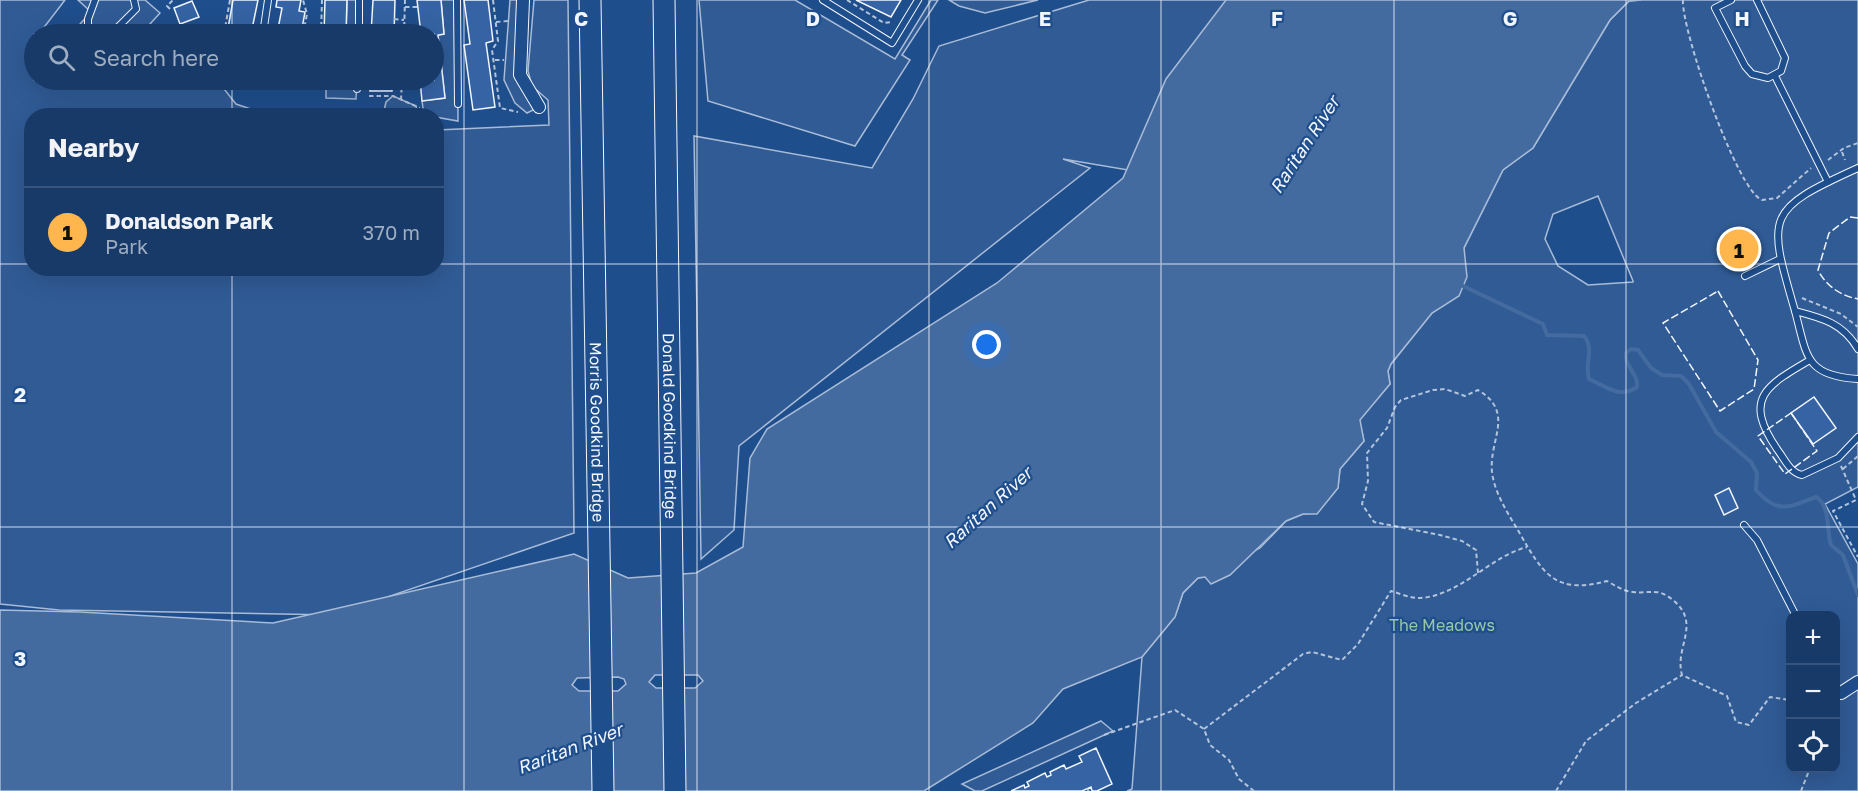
<!DOCTYPE html>
<meta charset="utf-8">
<style>
body{margin:0;font-family:"Golos Text",sans-serif;background:#20416f;color:#f1f3f6}
.controls{position:absolute;right:18px;bottom:18px;display:grid;overflow:hidden;border-radius:12px;box-shadow:0 6px 24px #0002}
.controls button{width:54px;height:54px;display:grid;place-items:center;padding:0;border:0;border-bottom:2px solid #36547d;background:#173a69;color:#f1f3f6;font:30px sans-serif}
.you{position:absolute;left:987px;top:345px;width:21px;height:21px;margin:-15px;border:4px solid #fff;border-radius:50%;background:#1a73e8;box-shadow:0 0 0 9px #1a73e833}
.badge{display:grid;place-items:center;width:39px;height:39px;border-radius:50%;background:#ffb74d;color:#111;font-size:20px;font-weight:700}
.pin{position:absolute;translate:-50% -50%;border:3px solid #fff;box-shadow:0 2px 6px #0006}
.list{margin:0;padding:0;list-style:none}
h2{display:flex;justify-content:space-between;align-items:center;height:78px;margin:0;padding:0 24px;font-size:26px}
h2 small{font-size:20px;font-weight:400;color:#9eadc0}
.list li{display:grid;grid-template-columns:39px 1fr auto;gap:18px;align-items:center;box-sizing:border-box;height:90px;padding:0 24px;border-top:2px solid #36547d}
.list b{display:block;font-size:22px;white-space:nowrap}
.list p{margin:0;font-size:20px;white-space:nowrap;color:#9eadc0}
.list em{font-size:20px;font-style:normal;color:#9eadc0}
.icon{flex:none;width:33px;height:33px;fill:none;stroke:currentColor;stroke-width:2;stroke-linecap:round;stroke-linejoin:round}
.map{position:relative;flex:none;width:1858px;height:791px;overflow:hidden}
.search{position:absolute;background:#173a69;box-shadow:0 6px 24px #0002;left:24px;top:24px;width:420px;height:66px;display:flex;align-items:center;gap:15px;box-sizing:border-box;padding:0 21px;border-radius:33px;color:#9eadc0;font-size:22px}
.panel{position:absolute;background:#173a69;box-shadow:0 6px 24px #0002;left:24px;top:108px;width:420px;height:168px;border-radius:24px}
.map>svg:first-child{display:block}
.built{fill:#305b95;stroke:#a8bbd7;stroke-width:1.5;fill-rule:evenodd}
.water{fill:#446ba0;stroke:#a8bbd7;stroke-width:1.5}
.pier{fill:#1f4e8c;stroke:#a8bbd7;stroke-width:1.5}
.lines{fill:none;stroke-linecap:round;stroke-linejoin:round}
.stream{stroke:#446ba0;stroke-width:4}
.building{fill:#3563a3;stroke:#f2f6ff;stroke-width:1.5}
.service-casing{stroke:#f2f6ff;stroke-width:8}
.minor-casing{stroke:#f2f6ff;stroke-width:14}
.trunk-casing{stroke:#f2f6ff;stroke-width:23}
.path{stroke:#b3c4dc;stroke-width:2;stroke-dasharray:4.5 3;stroke-linecap:butt}
.service{stroke:#1f4e8c;stroke-width:6}
.minor{stroke:#1f4e8c;stroke-width:12}
.trunk{stroke:#1f4e8c;stroke-width:21}
.fence{stroke:#f2f6ff;stroke-width:1.5;stroke-dasharray:8 3;stroke-linecap:butt}
.grid{fill:none;stroke:#f2f6ff;stroke-width:1.5;stroke-opacity:0.55}
.labels{text-anchor:middle;stroke-width:4.5;stroke-linejoin:round;paint-order:stroke}
.street-label{font-size:16px;fill:#f2f6ff;stroke:#1f4e8c}
.park-label{font-size:16px;fill:#97c8a6;stroke:#1f4e8c}
.water-label{font-size:18px;font-style:italic;fill:#f2f6ff;stroke:#1f4e8c}
.grid-label{font-size:20px;text-anchor:middle;font-weight:bold;fill:#f2f6ff;stroke:#1f4e8c;stroke-width:4.5;stroke-linejoin:round;paint-order:stroke}
</style>
<div class="map">
<svg width="1858" height="791" viewBox="0 0 1858 791">
<rect width="100%" height="100%" fill="#1f4e8c"/>
<g class="built">
<path d="M0,0H65L42,30L43,34H34V80H217L236,104L269,115L32,116V268H436L437,130L549,125L548,100L532,86L528,71L534,0H568L574,533L335,615L59,610L0,604Z"/>
<path d="M78,0H145L160,13L150,24L145,34H71L91,12Z"/>
<path d="M347,0H359V34H346Z"/>
<path d="M441,0H457L458,121L424,115L422,101L445,98L438,35L444,34Z"/>
<path d="M510,0H523L519,63L539,107L527,113L515,103L504,80Z"/>
<path d="M699,0H795L895,59L931,0H938L902,55L910,60L855,146L708,101Z"/>
<path d="M949,0H1038L985,13L959,6Z"/>
<path d="M1089,0H1292L1128,170L1063,159L1090,168L739,446L734,530L701,559L694,136L872,168L913,99L939,46Z"/>
<path d="M1641,0H1858V487L1825,504L1858,564V791H1127L1132,789L1142,657L1175,617L1183,593L1198,578L1205,577L1260,548L1286,521L1303,514L1317,513L1338,488L1340,469L1364,441L1359,420L1390,384L1388,371L1391,364L1432,313L1459,295L1464,248L1503,170L1533,148L1610,20L1629,1ZM1598,196L1633,281V282L1588,285L1558,266L1545,239L1553,214ZM1790,616H1836V768H1790Z"/>
<path d="M345,80H357L356,99L326,98V84L344,82Z"/>
<path d="M393,96L416,106L418,115H383L386,102Z"/>
<path d="M1101,721L1113,731L982,791H975L962,784Z"/>
</g>
<path class="water" d="M1226,0H1641L1629,1L1610,20L1533,148L1503,170L1464,248L1467,277L1459,296L1432,313L1391,364L1388,371L1390,384L1360,420L1364,441L1340,469L1338,488L1317,514H1303L1286,521L1230,575L1211,584L1205,577L1198,578L1183,593L1175,617L1142,657L1063,689L1033,723L924,791H0V610L80,612L273,623L574,554L628,578L696,573L743,547L750,458L767,429L997,283L1123,178L1166,79Z"/>
<g class="pier">
<path d="M655,675H698L703,681L695,688H656L649,682Z"/>
<path d="M618,677L624,679L626,684L618,691H579L572,685L577,678Z"/>
</g>
<g class="lines">
<path class="stream" d="M1461,285L1543,324L1547,335L1584,336C1595,349 1584,364 1589,379C1607,387 1620,399 1637,387C1639,374 1624,367 1626,353L1631,349L1638,350L1651,368L1662,375L1681,376L1689,384L1716,432L1751,462L1757,473L1756,490C1778,515 1789,507 1816,497C1831,506 1826,530 1831,545L1843,555L1858,595"/>
</g>
<g class="building">
<path d="M233,0H258L251,34H227Z"/>
<path d="M277,0H301L299,11L305,12L301,34H277L282,8L276,7Z"/>
<path d="M325,0H347L346,34H324Z"/>
<path d="M373,0H395L394,34H371Z"/>
<path d="M417,0H441L444,34L438,35L445,98L422,101L420,80H434V34H421Z"/>
<path d="M464,0H488L493,41L486,43L495,107L473,110L464,45L470,44Z"/>
<path d="M856,0H901L891,17Z"/>
<path d="M192,1L199,17L180,24L174,8Z"/>
<rect x="370" y="80" width="22" height="11"/>
<path d="M1814,397L1836,428L1813,444L1791,413Z"/>
<path d="M1729,488L1738,508L1724,515L1715,495Z"/>
<path d="M1096,748L1112,784L1097,791H1092L1091,787L1082,791H1011L1024,785L1025,788L1029,786L1027,782L1045,773L1047,777L1051,775L1050,772L1064,765L1066,769L1082,762L1079,756Z"/>
</g>
<g class="lines">
<defs>
<g id="service">
<path d="M95,0L88,19V33L98,34"/>
<path d="M457,0L458,104"/>
<path d="M823,0L892,43L918,0"/>
<path d="M1731,0L1715,8L1745,66L1752,74L1768,78L1781,71L1785,58L1757,0"/>
<path d="M111,34L136,9L134,0"/>
<path d="M263,34L268,0"/>
<path d="M359,34V0"/>
<path d="M1775,76L1828,182"/>
<path d="M357,89V80"/>
<path d="M1858,168C1765,210 1767,215 1795,311C1822,318 1843,323 1858,349"/>
<path d="M1745,276L1780,259"/>
<path d="M1795,311C1807,356 1805,376 1858,379"/>
<path d="M1810,360C1765,386 1743,399 1777,449C1784,458 1790,473 1802,475L1838,458L1858,437"/>
<path d="M1744,525L1757,540L1796,616"/>
</g>
<g id="minor">
<path d="M523,0L520,75L539,107"/>
<path d="M1841,693L1858,682"/>
</g>
<g id="trunk">
<path id="s1" d="M590,0L603,791"/>
<path id="s2" d="M664,0L675,791"/>
</g>
</defs>
<use href="#service" class="service-casing"/>
<use href="#minor" class="minor-casing"/>
<use href="#trunk" class="trunk-casing"/>
<g class="path">
<path d="M493,0L498,41L492,50L500,108L518,112"/>
<path d="M847,0L884,23L891,22"/>
<path d="M1683,0C1681,29 1737,191 1762,200L1777,198L1811,168"/>
<path d="M405,7H418"/>
<path d="M170,9L167,6L173,0"/>
<path d="M394,19L404,20"/>
<path d="M496,22L508,21"/>
<path d="M404,30L420,27"/>
<path d="M224,34L230,0"/>
<path d="M303,34L307,14L303,0"/>
<path d="M321,34L322,0"/>
<path d="M404,34L405,0"/>
<path d="M495,60H504"/>
<path d="M295,80V89"/>
<path d="M295,81L318,84L319,80"/>
<path d="M403,88L421,87"/>
<path d="M369,96H393L420,108"/>
<path d="M401,100L402,80"/>
<path d="M1842,152L1845,160"/>
<path d="M1828,160L1844,148L1858,143"/>
<path d="M1802,298L1841,314L1858,327"/>
<path d="M1841,466L1856,500L1833,511L1858,557"/>
<path d="M1843,469L1858,456"/>
<path d="M1478,573L1476,550L1462,541L1440,535L1374,522L1362,504L1368,481L1367,453L1387,428L1395,407L1401,400L1433,390L1445,389L1465,396L1478,390C1518,414 1485,443 1493,478C1497,497 1509,515 1519,532C1543,574 1555,595 1607,581C1616,586 1623,591 1633,592C1651,594 1657,587 1673,600C1702,624 1674,647 1682,675L1727,696L1736,722L1749,725L1770,697L1790,700"/>
<path d="M1204,729L1303,654L1312,652L1342,660L1358,644L1391,591C1399,593 1409,598 1418,598C1459,597 1489,557 1527,547"/>
<path d="M1104,735L1175,710L1204,729L1210,745L1229,760L1239,779L1254,791"/>
<path d="M1087,789L1089,791"/>
<path d="M1556,791L1586,741L1636,703L1682,675"/>
<path d="M1801,791L1810,768"/>
</g>
<use href="#service" class="service"/>
<use href="#minor" class="minor"/>
<use href="#trunk" class="trunk"/>
<g class="fence">
<path d="M1858,218L1850,217L1829,233L1818,270C1826,286 1841,296 1858,299"/>
<path d="M1718,291L1758,360L1754,389L1720,411L1663,323Z"/>
<path d="M1791,413L1817,451L1785,474L1758,436Z"/>
</g>
</g>
<path class="grid" d="M232,0V34M464,0V791M697,0V791M929,0V791M1161,0V791M1394,0V791M1626,0V791M232,80V116M0,264H32M436,264H1858M232,268V791M0,527H1858"/>
<g class="labels">
<g class="street-label">
<text dy="6" stroke="none"><textPath href="#s2" startOffset="426">Donald Goodkind Bridge</textPath></text>
<text dy="6" stroke="none"><textPath href="#s1" startOffset="432">Morris Goodkind Bridge</textPath></text>
</g>
<g class="park-label">
<text x="1442" y="631">The Meadows</text>
</g>
<g class="water-label">
<text transform="translate(1305 145) rotate(-57)" y="6">Raritan River</text>
<text transform="translate(988 508) rotate(-42)" y="6">Raritan River</text>
<text transform="translate(570 749) rotate(-21)" y="6">Raritan River</text>
</g>
</g>
<g class="grid-label">
<text x="581" y="26">C</text>
<text x="813" y="26">D</text>
<text x="1045" y="26">E</text>
<text x="1277" y="26">F</text>
<text x="1510" y="26">G</text>
<text x="1742" y="26">H</text>
<text x="20" y="402">2</text>
<text x="20" y="666">3</text>
</g>
</svg>
<div class="controls">
<button>+</button>
<button>−</button>
<button><svg class="icon" aria-label="locate" viewBox="0 0 24 24"><circle cx="12" cy="12" r="6"/><path d="M12 2v4M12 18v4M2 12h4M18 12h4"/></svg></button>
</div>
<div class="you"></div>
<div class="pin badge" style="left:1739px;top:249px">1</div>
<div class="search"><svg class="icon" aria-label="search" viewBox="0 0 24 24"><circle cx="10" cy="10" r="6"/><path d="M15 15l6 6"/></svg>Search here</div>
<section class="panel">
<h2>Nearby<small></small></h2>
<ul class="list">
<li><span class="badge">1</span><div><b>Donaldson Park</b><p>Park</p></div><em>370 m</em></li>
</ul>
</section>
</div>
